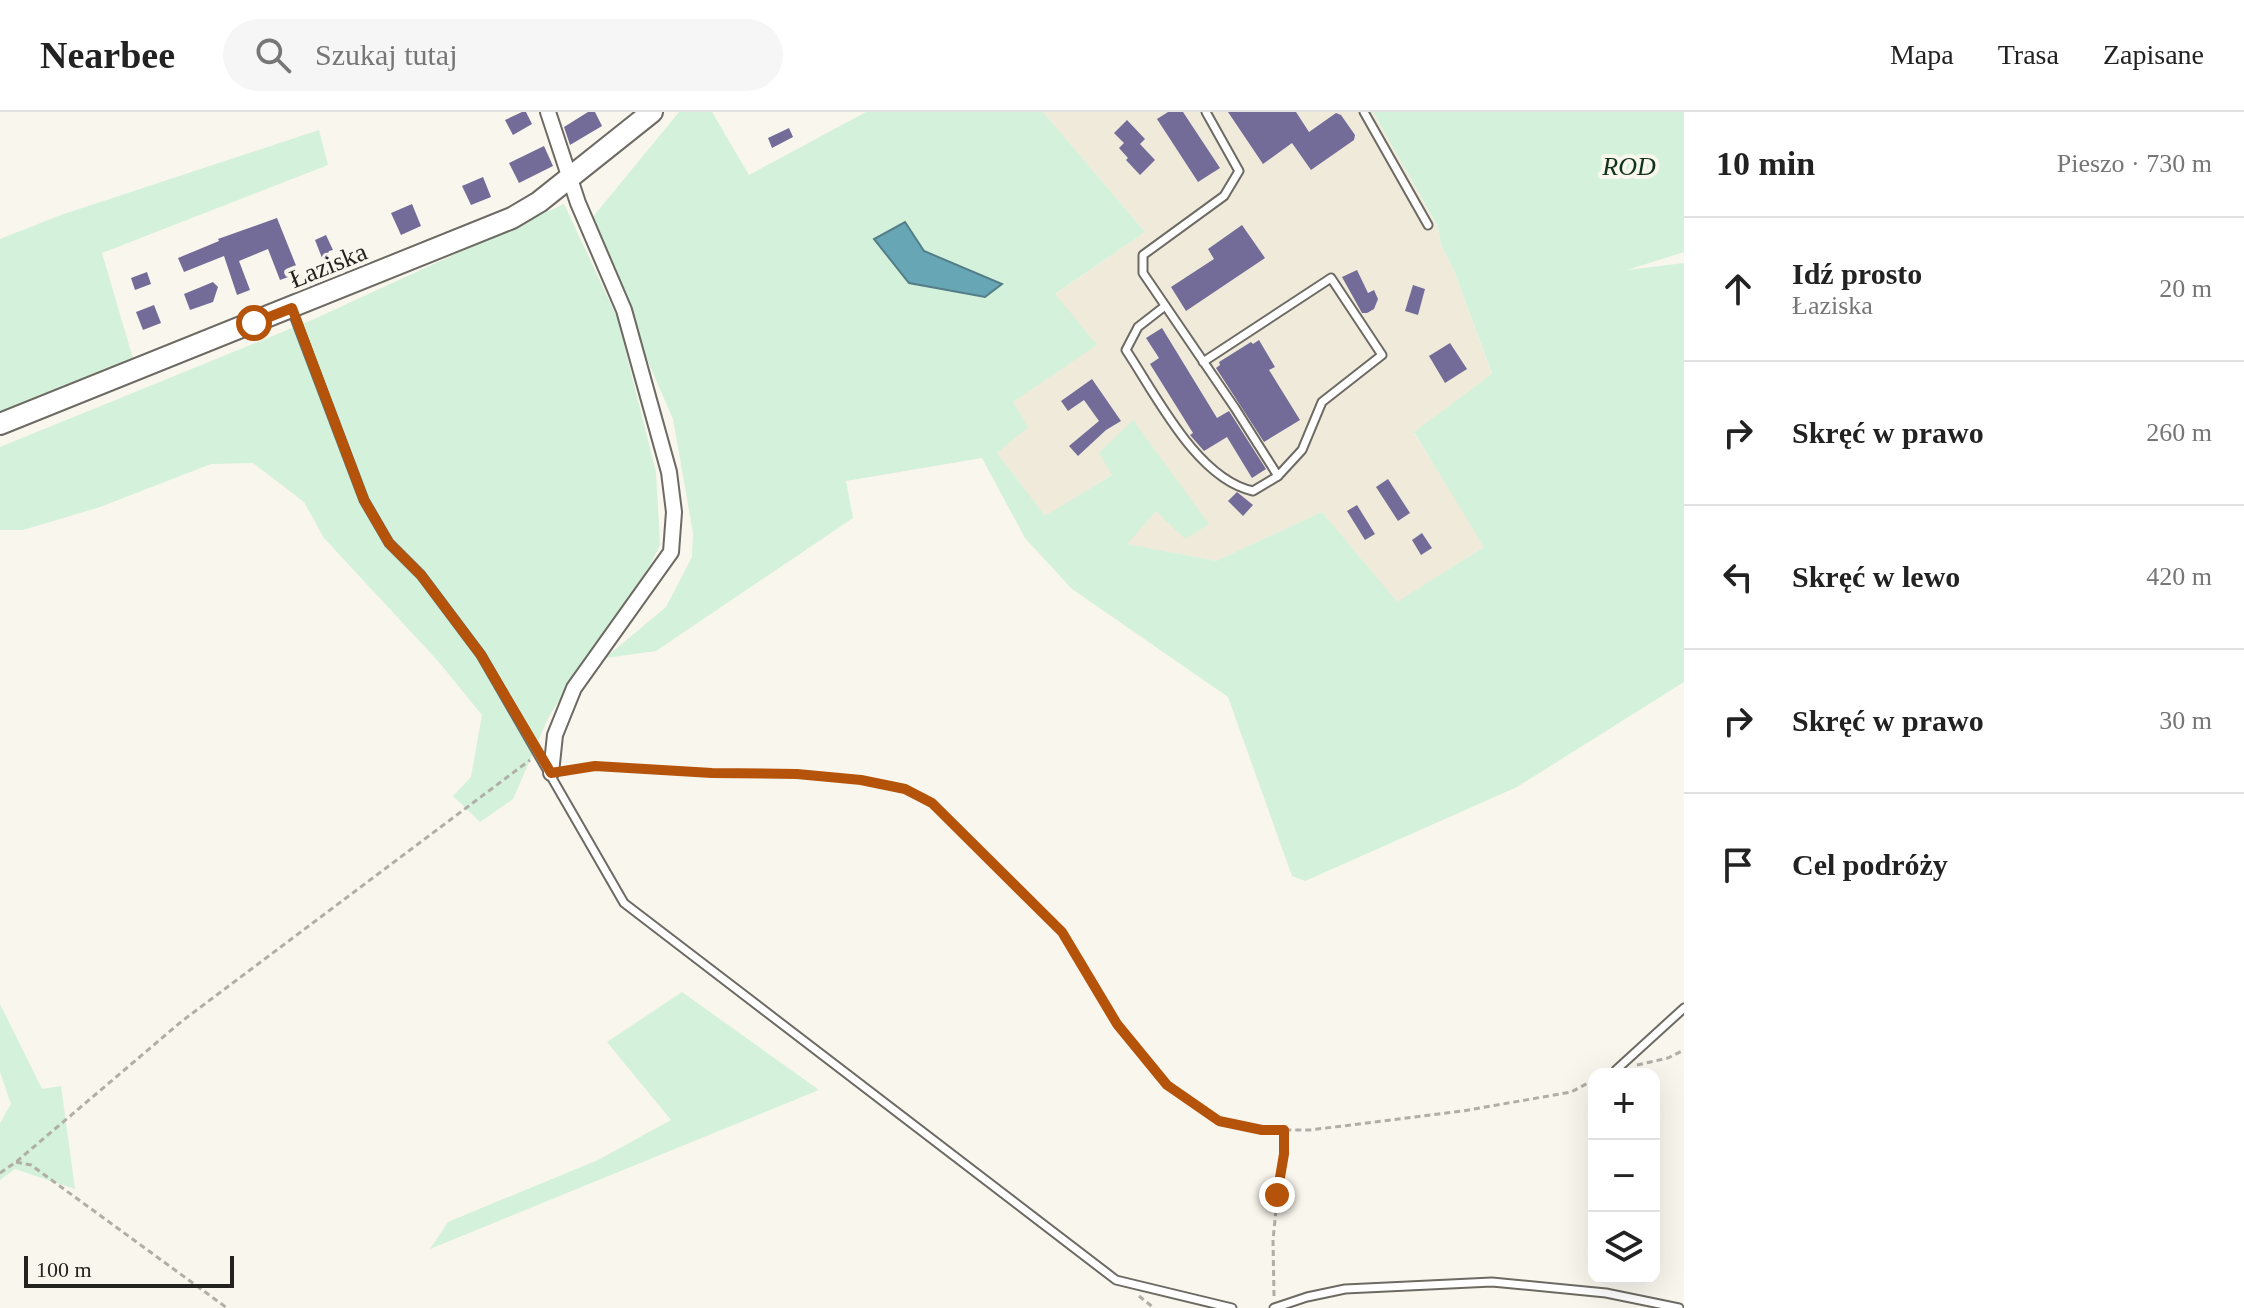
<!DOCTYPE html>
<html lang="pl">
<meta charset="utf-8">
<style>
body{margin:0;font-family:Georgia,serif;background:#f6f6f6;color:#222}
.controls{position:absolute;right:24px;bottom:24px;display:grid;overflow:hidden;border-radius:16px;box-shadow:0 8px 32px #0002}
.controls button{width:72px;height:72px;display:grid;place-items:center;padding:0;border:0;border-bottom:2px solid #e0e0e0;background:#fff;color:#222;font:40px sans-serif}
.scale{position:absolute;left:24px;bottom:20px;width:210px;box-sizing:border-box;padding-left:8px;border:4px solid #23221f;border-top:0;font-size:22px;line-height:28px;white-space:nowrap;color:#23221f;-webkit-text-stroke:6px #f9f6ed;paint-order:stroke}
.stop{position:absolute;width:24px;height:24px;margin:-18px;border:6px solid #b45309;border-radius:50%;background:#fff}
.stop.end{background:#b45309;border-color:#fff;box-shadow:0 2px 8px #0008}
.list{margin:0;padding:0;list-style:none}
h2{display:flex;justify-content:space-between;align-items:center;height:104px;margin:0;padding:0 32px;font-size:34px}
h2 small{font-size:26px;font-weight:400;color:#767676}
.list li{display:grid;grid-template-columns:52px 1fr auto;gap:24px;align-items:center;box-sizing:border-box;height:144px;padding:0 32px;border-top:2px solid #e0e0e0}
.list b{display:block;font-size:30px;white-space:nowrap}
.list p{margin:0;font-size:26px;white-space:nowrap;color:#767676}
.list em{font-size:26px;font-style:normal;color:#767676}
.icon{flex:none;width:44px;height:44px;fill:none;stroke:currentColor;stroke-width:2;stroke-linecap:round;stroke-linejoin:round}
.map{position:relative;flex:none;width:1684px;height:1196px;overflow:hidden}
header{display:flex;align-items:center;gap:48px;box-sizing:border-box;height:112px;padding:0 40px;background:#fff;border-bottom:2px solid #e0e0e0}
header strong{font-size:38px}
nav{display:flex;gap:44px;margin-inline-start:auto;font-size:28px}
.search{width:560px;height:72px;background:#f6f6f6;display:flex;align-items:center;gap:20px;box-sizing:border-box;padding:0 28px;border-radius:44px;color:#767676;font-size:30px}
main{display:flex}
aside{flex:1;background:#fff}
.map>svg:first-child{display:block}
.built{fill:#efeada}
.green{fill:#d3f1db}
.water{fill:#67a6b4;stroke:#537e87;stroke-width:2}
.building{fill:#736c98}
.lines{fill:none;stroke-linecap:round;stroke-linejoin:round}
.lane-casing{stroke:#6d6a63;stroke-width:11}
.street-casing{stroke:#6d6a63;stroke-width:18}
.secondary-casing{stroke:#6d6a63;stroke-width:24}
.path{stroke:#b0aea7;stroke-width:3;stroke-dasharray:6 4;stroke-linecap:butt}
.lane{stroke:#fff;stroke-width:7}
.street{stroke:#fff;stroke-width:14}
.secondary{stroke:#fff;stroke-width:20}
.route{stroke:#b45309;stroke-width:10}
.labels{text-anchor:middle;stroke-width:8;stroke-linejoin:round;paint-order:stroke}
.park-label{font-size:26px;font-style:italic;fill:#0e331d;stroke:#f9f6ed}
.street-label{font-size:26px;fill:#23221f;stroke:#f9f6ed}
</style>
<header>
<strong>Nearbee</strong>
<div class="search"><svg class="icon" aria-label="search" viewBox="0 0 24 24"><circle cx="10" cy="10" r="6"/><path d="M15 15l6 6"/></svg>Szukaj tutaj</div>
<nav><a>Mapa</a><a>Trasa</a><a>Zapisane</a></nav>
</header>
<main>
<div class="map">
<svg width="1684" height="1196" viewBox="0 0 1684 1196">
<rect width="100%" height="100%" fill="#f9f6ed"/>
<path class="built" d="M1043,0H1373L1437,114L1441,132L1455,161L1492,263L1414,321L1485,434L1397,491L1322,400L1216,449L1126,432L1156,399L1209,412L1113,362L1045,405L997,341L1027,315L1013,290L1096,233L1054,183L1145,120Z"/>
<g class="green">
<path d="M679,0H712L749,63L866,0H1043L1145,120L1055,182L1097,233L1013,290L1028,315L997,341L1045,404L1112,363L1099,341L1133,308L1209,412L1185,427L1156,399L1127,432L1216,449L1322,400L1397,490L1484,435L1414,320L1492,262L1455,161L1441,132L1437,113L1373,0H1684V140L1627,158L1684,151V570L1517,675L1305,769L1292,764L1228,585L1072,477L1025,426L982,346L846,369L853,406L656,539L605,546L666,495L692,445L693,421L673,307L588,111Z"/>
<path d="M319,18L328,53L102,141L134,250L0,304V127L61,103Z"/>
<path d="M564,92L617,205L656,360L660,433L647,459L549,604L513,687L480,710L453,684L471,665L482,603L438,549L324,426L304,390L253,351L211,352L100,395L23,418H0V335L312,208Z"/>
<path d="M682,880L819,978L430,1137L448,1110L598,1048L671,1008L607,930Z"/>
<path d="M0,892L42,977L61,974L75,1077L15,1057L0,1068V1011L11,992L0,960Z"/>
</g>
<path class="water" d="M905,110L924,139L1002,172L985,185L909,171L874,127Z"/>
<g class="building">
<path d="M522,0H526L532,12L513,23L505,8Z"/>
<path d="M588,0H595L602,14L570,33L564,15Z"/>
<path d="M1168,0H1183L1220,56L1198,70L1157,7Z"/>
<path d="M1228,0H1296L1309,20L1336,1L1341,3L1355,23L1354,28L1311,58L1292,31L1263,52Z"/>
<path d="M1127,8L1145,27L1140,32L1155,48L1140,63L1126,48L1128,46L1119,36L1124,31L1114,21Z"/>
<path d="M789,16L793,25L772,36L768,26Z"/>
<path d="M544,34L553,54L519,71L509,51Z"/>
<path d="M483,65L491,85L471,93L462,74Z"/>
<path d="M412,92L421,114L401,123L391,101Z"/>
<path d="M277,106L299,161L280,168L268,137L239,149L250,178L237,183L224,144L184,160L178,146L219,129L218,127Z"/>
<path d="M1242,113L1265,146L1186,199L1171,175L1214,147L1208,137Z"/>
<path d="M326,123L333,138L329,139L324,151L315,128Z"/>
<path d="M1357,158L1368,181L1374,178L1378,187L1374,197L1367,201H1362L1342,165Z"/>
<path d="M147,160L151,172L135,178L131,166Z"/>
<path d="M213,170L218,175L213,190L190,198L184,182Z"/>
<path d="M1413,173L1425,177L1418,203L1405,199Z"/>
<path d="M154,193L161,211L143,218L136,200Z"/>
<path d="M1162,216L1217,306L1229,299L1266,357L1252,366L1227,325L1204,339L1190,323L1193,321L1150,252L1159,246L1146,226Z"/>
<path d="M1259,228L1275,255L1269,258L1300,308L1264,330L1216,256L1220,253L1219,250L1251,230L1253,232Z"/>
<path d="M1450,231L1467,257L1445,271L1429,244Z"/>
<path d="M1092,267L1121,309L1106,318L1078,344L1069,334L1099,309L1084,288L1068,299L1061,289Z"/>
<path d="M1388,367L1410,401L1398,409L1376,375Z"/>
<path d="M1237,380L1253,393L1243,404L1228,389Z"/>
<path d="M1357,393L1375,422L1365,428L1347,399Z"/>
<path d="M1422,421L1432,436L1421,443L1412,428Z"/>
</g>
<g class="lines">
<defs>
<g id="lane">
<path d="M1364,0L1428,113"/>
<path d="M1165,194L1138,215L1126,238C1156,283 1197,367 1253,379L1278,364"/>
<path d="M292,198L364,388L389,431L421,463L481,543L624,791L1116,1168L1232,1196"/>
<path d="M1203,250L1331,166L1382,243L1322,290L1302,338L1278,364L1235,296L1143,161V143L1224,84L1239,59L1206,0"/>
<path d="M1616,958L1684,896"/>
<path d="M1274,1196L1307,1185L1345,1177L1492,1170L1606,1181L1679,1196"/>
</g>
<path id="street" d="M548,0L578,91L624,198L669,360L674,400L671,440L574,576L555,623L551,661"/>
<path id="secondary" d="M0,312L512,106L539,90L652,0"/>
</defs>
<use href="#lane" class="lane-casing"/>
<use href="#street" class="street-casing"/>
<use href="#secondary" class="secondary-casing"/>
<g class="path">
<path d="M566,659C616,652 664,659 714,661C787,663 864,657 932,691L1062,820L1117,912L1167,973L1219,1009L1262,1018H1310L1463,999L1571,980L1594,968"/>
<path d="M1637,953L1668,946L1684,938"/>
<path d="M16,1050L31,1053L227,1196"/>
<path d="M0,1061L16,1050L182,909L530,648"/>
<path d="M1139,1184L1154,1196"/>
<path d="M1274,1184L1273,1128L1284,1018"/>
</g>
<use href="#lane" class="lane"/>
<use href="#street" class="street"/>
<use href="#secondary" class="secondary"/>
</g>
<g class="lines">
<path class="route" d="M254,211L292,196L364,388L389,431L421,463L481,543L551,661L595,654L712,661L797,662L861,668L905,677L932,691L1062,820L1117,912L1167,973L1219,1009L1262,1018H1284V1042L1277,1083"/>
</g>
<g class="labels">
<g class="park-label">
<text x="1629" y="63">ROD</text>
</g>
<g class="street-label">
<text transform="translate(328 153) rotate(-22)" y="9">Łaziska</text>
</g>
</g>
</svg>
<div class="controls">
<button>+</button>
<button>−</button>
<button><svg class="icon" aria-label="layers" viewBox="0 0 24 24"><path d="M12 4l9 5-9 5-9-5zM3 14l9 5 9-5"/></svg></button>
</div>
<div class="scale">100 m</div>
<div class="stop" style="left:254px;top:211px"></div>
<div class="stop end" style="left:1277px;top:1083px"></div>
</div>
<aside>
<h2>10 min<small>Pieszo · 730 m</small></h2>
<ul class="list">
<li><svg class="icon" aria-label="ahead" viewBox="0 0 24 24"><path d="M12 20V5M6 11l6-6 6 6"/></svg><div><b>Idź prosto</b><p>Łaziska</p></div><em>20 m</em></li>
<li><svg class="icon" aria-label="right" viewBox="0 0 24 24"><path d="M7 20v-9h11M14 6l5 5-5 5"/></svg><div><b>Skręć w prawo</b></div><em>260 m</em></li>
<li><svg class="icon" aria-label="left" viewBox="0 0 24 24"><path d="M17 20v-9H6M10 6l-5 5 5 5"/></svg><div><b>Skręć w lewo</b></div><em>420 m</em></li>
<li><svg class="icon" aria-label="right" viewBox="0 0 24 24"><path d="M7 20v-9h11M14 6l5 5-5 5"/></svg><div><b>Skręć w prawo</b></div><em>30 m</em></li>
<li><svg class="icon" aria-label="arrive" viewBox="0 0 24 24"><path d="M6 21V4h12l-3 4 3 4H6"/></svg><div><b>Cel podróży</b></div></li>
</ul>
</aside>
</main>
